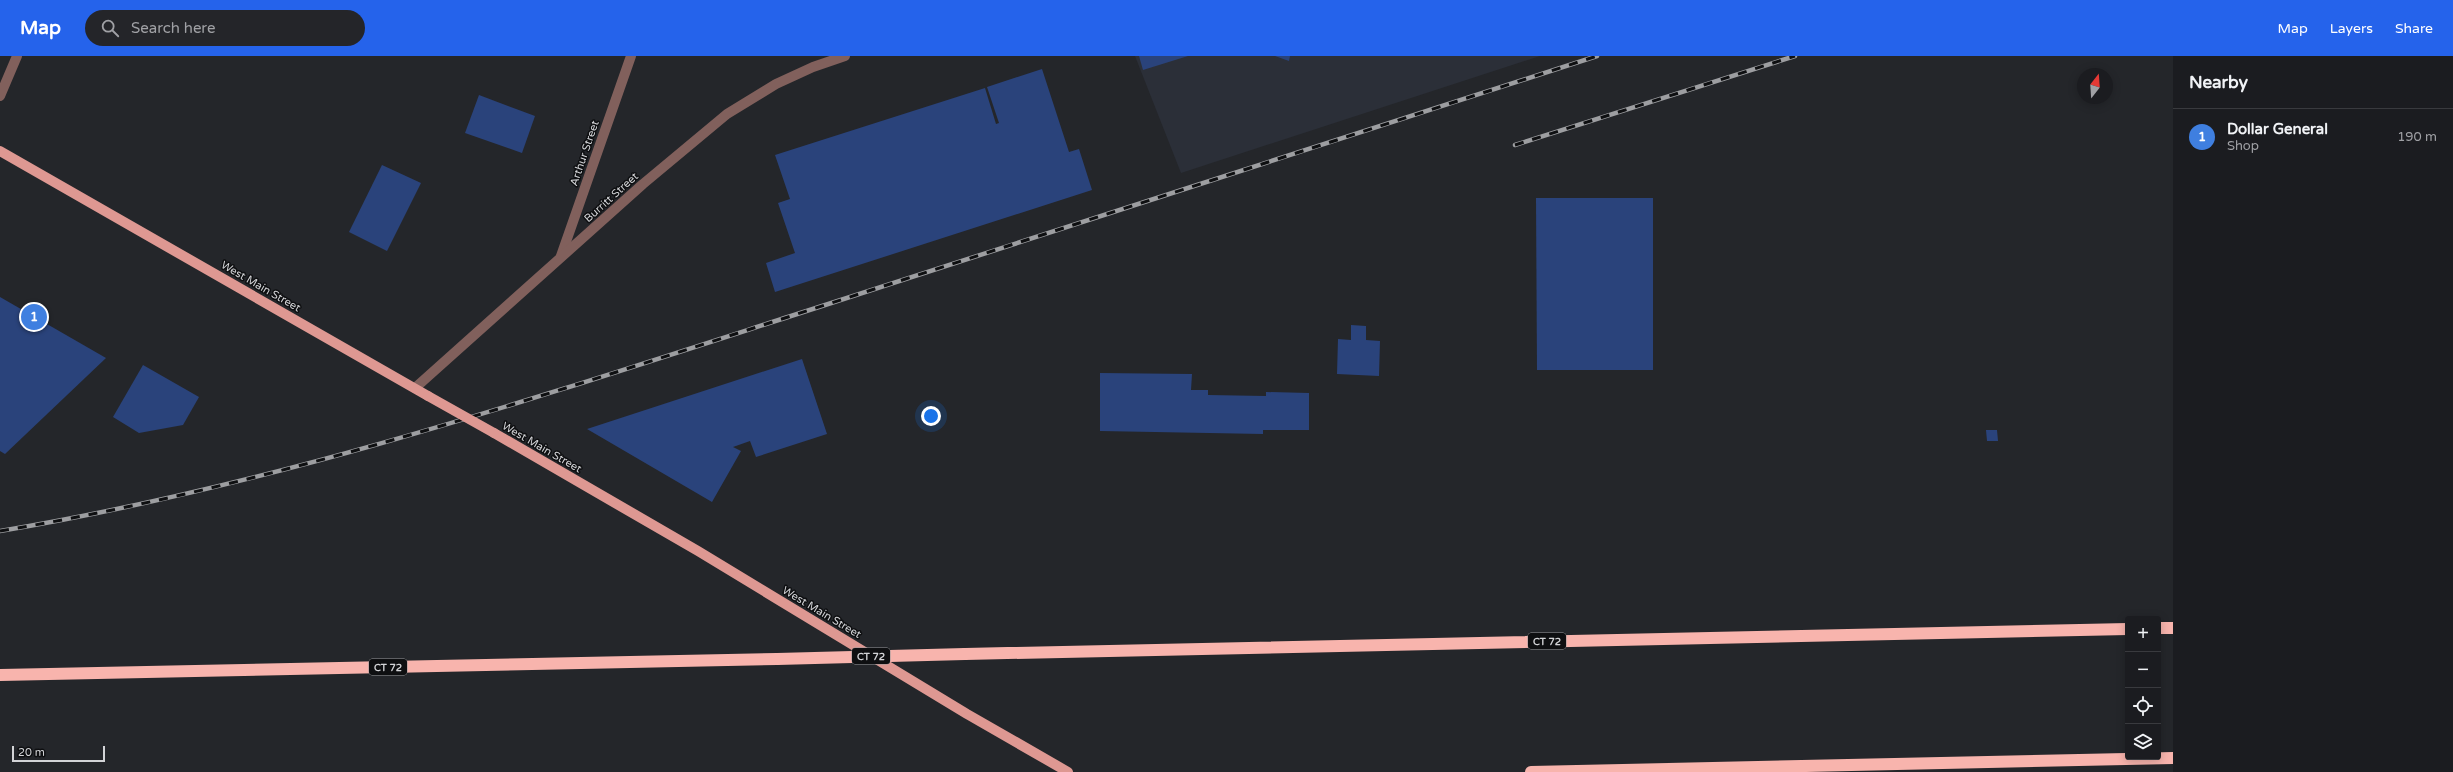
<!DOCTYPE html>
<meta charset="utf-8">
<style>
body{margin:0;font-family:"Varela Round",sans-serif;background:#242529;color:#f1f3f6}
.controls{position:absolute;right:12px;bottom:12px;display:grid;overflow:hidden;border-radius:4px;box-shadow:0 2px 10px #0003}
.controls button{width:36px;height:36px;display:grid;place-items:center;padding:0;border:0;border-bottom:1px solid #393a3e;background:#1b1c20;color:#f1f3f6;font:20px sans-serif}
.compass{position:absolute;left:2077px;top:12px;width:36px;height:36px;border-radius:50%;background:#1b1c20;box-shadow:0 2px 10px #0003;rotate:17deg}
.scale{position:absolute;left:12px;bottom:10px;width:93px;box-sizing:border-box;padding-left:4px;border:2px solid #d3d4d7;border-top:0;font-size:11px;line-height:14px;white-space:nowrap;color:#d3d4d7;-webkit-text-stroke:3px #0e0f11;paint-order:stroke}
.you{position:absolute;left:931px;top:360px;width:14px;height:14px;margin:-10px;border:3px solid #fff;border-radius:50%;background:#1a73e8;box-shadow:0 0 0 6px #1a73e833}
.badge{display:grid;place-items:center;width:26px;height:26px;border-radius:50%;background:#2563eb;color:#fff;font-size:13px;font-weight:700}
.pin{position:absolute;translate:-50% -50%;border:2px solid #fff;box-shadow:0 1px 4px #0006}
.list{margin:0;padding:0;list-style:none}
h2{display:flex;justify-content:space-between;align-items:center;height:52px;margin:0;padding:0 16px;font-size:17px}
h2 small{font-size:13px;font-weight:400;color:#a0a1a5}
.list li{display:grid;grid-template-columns:26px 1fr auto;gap:12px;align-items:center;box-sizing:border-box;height:56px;padding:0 16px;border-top:1px solid #393a3e}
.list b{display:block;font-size:15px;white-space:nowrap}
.list p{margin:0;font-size:13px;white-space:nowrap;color:#a0a1a5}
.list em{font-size:13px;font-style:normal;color:#a0a1a5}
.icon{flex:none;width:22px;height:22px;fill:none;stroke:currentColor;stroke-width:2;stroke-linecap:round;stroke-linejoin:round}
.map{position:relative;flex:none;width:2173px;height:716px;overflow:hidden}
header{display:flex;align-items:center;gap:24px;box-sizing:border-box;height:56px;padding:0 20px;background:#2563eb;color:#fff}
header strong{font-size:19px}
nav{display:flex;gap:22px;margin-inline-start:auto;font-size:14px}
.search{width:280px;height:36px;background:#242529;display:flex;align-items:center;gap:10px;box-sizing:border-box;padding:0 14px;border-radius:22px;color:#a0a1a5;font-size:15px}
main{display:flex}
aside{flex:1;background:#1b1c20}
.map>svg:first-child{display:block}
.built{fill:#2b2f38}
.building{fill:#2a437b}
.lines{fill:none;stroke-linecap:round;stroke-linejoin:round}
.minor{stroke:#81605c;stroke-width:10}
.major{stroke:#de9892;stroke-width:10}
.highway{stroke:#f8b4ad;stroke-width:12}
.rail-casing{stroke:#9d9ea1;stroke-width:4.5}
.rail{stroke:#0e0f11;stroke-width:3;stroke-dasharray:9;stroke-linecap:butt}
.major-bridge{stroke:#de9892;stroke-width:10}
.highway-bridge{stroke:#f8b4ad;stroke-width:12}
.labels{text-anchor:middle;stroke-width:3;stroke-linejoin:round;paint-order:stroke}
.shield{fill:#0e0f11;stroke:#98999c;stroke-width:1}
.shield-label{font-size:10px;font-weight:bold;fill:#d3d4d7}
.street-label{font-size:11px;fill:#d3d4d7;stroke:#0e0f11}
</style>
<header>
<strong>Map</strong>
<div class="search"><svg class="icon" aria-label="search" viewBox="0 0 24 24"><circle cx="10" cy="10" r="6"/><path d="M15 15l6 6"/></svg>Search here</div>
<nav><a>Map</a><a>Layers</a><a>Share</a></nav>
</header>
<main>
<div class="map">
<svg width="2173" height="716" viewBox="0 0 2173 716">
<rect width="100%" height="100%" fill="#24262a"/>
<path class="built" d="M1135,0H1540L1181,117Z"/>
<g class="building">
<path d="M1139,0H1188L1143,14Z"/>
<path d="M1275,0H1290L1289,5Z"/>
<path d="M1042,13L1069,96L1079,93L1092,134L775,236L766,207L795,197L778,147L790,143L775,99L985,32L996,68L999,67L987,31Z"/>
<path d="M479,39L535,60L522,97L465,77Z"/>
<path d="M382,109L421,127L387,195L349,176Z"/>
<path d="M1536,142H1653V314H1537Z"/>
<path d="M0,241L106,302L5,398L0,395Z"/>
<path d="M1351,269L1366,270V284L1380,285L1379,320L1337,318L1338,283L1351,284Z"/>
<path d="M802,303L827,378L756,401L750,385L733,391L741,395L712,446L587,373Z"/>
<path d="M143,309L199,341L183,369L139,377L113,361Z"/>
<path d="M1100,317L1192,318L1191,334H1208V339L1266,340V336L1309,337V374H1263V378L1100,375Z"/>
<path d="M1986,374H1997L1998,385H1987Z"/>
</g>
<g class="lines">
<g class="minor">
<path d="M0,40L17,0"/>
<path d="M561,200L631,0"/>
<path d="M415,332L643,128L727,58L776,28L813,11L845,0"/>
</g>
<g class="major">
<path d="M0,95L428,340"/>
<path d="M494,377L698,495L967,658L1068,716"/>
</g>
<g class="highway">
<path d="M2158,572H2173"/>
<path d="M965,598L2128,573"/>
<path d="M0,619L777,603"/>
<path d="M1531,716L2173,702"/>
</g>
<defs>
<g id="rail">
<path d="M1515,89L1795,0"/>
<path d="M0,475C271,430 530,344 791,260C1060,173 1328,87 1597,0"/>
</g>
</defs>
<use href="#rail" class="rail-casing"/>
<use href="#rail" class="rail"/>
<path class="major-bridge" d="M428,340L494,377"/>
<path class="highway-bridge" d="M777,603L965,598"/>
</g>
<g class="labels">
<g class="shield">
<rect x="1528" y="577" width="38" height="16" rx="3"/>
<rect x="852" y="592" width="38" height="16" rx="3"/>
<rect x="369" y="603" width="38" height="16" rx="3"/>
</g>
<g class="shield-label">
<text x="1547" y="589">CT 72</text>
<text x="871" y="604">CT 72</text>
<text x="388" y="615">CT 72</text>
</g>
<g class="street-label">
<text transform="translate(584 97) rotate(-71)" y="4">Arthur Street</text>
<text transform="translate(611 141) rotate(-42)" y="4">Burritt Street</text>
<text transform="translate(261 230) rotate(30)" y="4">West Main Street</text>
<text transform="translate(542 391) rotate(30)" y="4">West Main Street</text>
<text transform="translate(822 556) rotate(31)" y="4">West Main Street</text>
</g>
</g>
</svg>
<div class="controls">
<button>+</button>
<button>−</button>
<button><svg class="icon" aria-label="locate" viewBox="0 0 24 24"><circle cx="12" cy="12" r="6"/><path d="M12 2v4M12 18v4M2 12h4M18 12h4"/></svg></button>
<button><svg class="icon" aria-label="layers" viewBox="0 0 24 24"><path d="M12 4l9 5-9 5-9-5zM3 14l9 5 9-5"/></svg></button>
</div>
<svg class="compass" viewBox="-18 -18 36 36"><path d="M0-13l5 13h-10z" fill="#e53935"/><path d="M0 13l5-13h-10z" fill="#a0a1a5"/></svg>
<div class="scale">20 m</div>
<div class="you"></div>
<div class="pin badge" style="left:34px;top:261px;background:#3f7fe0">1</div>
</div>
<aside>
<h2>Nearby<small></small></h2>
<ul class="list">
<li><span class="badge" style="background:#3f7fe0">1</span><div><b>Dollar General</b><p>Shop</p></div><em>190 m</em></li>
</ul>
</aside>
</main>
